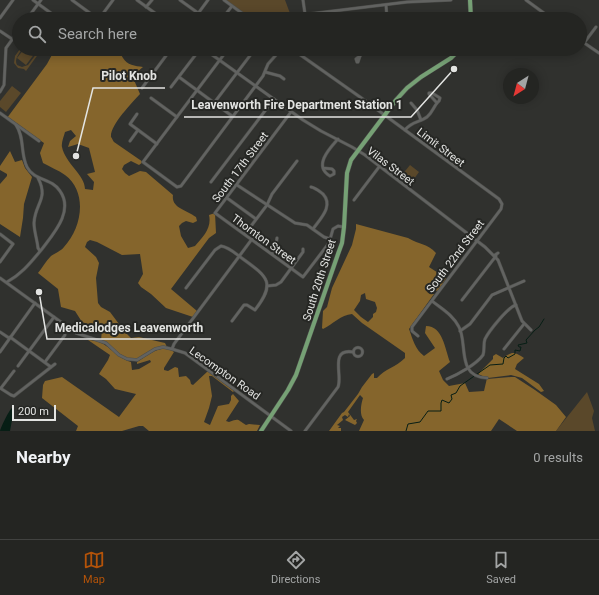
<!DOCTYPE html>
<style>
body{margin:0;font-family:Roboto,sans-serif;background:#30312f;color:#f1f3f6}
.compass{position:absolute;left:503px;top:68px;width:36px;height:36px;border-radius:50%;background:#242522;box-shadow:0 2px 10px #0003;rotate:216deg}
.scale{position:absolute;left:12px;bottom:10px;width:44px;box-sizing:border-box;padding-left:4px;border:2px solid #e3e4e2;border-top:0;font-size:11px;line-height:14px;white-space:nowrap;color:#e3e4e2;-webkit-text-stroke:3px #262724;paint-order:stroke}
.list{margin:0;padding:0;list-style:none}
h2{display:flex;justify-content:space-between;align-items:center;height:52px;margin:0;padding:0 16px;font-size:17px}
h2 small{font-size:13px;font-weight:400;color:#a3a5a5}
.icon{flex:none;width:22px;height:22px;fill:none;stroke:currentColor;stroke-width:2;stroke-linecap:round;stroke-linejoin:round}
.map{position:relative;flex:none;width:599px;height:431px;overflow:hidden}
.search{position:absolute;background:#242522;box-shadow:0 2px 10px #0003;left:12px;right:12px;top:12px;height:44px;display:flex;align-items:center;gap:10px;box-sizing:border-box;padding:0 14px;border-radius:22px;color:#a3a5a5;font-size:15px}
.sheet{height:108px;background:#242522}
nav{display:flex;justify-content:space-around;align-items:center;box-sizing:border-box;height:56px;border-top:1px solid #414240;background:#242522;font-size:11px;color:#a3a5a5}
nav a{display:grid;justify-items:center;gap:2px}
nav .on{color:#b45309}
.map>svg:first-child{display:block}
.green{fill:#5a482a}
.forest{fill:#85652c;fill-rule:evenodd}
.water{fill:#071e15}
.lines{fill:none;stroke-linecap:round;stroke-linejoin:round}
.stream{stroke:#071e15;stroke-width:1}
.minor-casing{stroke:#4d4e4b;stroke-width:3.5}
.major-casing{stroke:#4d4e4b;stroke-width:5}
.minor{stroke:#626361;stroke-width:2.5}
.major{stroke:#76a175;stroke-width:4}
.labels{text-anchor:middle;stroke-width:4;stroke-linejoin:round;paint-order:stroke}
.street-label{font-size:11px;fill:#e3e4e2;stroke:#262724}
.leader{fill:none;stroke:#e3e4e2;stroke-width:1.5}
.callout-dot{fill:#e3e4e2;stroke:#262724;stroke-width:1.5}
.callout-label{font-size:12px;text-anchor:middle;font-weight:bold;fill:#e3e4e2;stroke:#262724;stroke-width:4;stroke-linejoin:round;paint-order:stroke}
</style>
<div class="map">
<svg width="599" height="431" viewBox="0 0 599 431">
<rect width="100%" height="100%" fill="#30312e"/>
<g class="green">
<path d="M224,0H285L291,16L268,19H250Z"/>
<path d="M20,49H22C19,54 14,59 17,65L22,67L28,65L40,49H42L26,71L24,69L18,68L14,63L15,56Z"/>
<path d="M24,49H38L26,65L17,58Z"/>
<path d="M12,86L21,93L6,112L0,107V101Z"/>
<path d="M410,165L419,172L411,183L401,176Z"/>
<path d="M587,392L594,411L592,418L595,431H556Z"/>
</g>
<g class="forest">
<path d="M54,49H97L99,51C103,49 113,47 118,50C120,51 121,55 123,58C127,65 135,66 143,67L137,72L134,80L140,94C132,103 110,125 111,137C112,138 113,141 114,142L143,162L139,165L131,161L124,165L122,169L125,173L129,176L140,171L146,172L173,195C171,208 187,210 196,217L197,221L193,223L186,221L182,223L179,226L181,236L188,248L195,246C203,237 212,228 209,215L215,213L216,233L209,238L171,289L197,311L193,317L166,308L151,294L141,287L138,283L143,274L140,254L122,255L97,242L90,240L87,242L85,247L96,257L99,263L96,278L98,303L101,307L110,312L125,332L131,338L139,337L165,343L167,347L159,348L137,360L127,359L101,341L102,329L82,322L75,311L61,307L58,289L38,273C42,268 46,261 51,256C55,253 61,251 64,247C82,228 88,192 65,175C58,170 50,167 43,163L40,153L44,143L7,118L47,64L54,51ZM71,130L76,136L70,141L68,147L78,144L89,148L95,172L87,174L94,182L93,190L85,189C85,175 65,163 62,147C61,143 64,136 65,132Z"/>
<path d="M10,151L15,162L22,160L25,168L32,177L24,204L23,218L20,237L0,224V184L7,176V174L0,170V166Z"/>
<path d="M356,224L408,238C420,245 427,243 436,253L429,267L446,278L438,292L435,290L434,286L431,284L427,286L426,290L428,293L434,294L409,329C413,340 415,349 424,356L435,348L425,333L426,326C443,326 445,349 450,362L439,371L443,380L449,386L465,383L469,392L484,391L487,378L478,374L493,359V356L496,354L503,358C513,351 514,352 524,358L517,364L515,369L539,384L544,391L541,392L522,378L511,375L488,378L487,379L511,377H515L535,390L556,405L566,417L556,431H517L499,419L491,431H359L364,420C359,415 361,404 363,398L360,395L348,412L354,420L357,419L356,421L357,423L355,425L345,420L350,416L349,414L348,417L345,415L342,417L343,420L337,425L340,426L338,428H341V431H329L342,413L344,412L358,394L362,387L372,374L374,373V378H377C385,369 396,367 405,358V353L362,323L352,314C341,315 333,324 323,329L322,328L323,311L327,307L332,288L352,245L356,229ZM365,293L366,299L375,302L377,308L376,312L373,314V317L368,322L361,317L354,310L360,301L361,295Z"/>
<path d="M88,340C108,340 114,357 131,362L132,370L139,369L151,362L150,360L137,364V362C148,355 162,343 174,352L164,368V370L168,371L175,367L178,368L179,377L186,376L190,380L191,384L193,385L208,371L234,391L233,392L212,376H209L212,396L209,408L204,422L210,425L218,406L229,404L231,400V396L233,394L239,401L226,421L229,422C240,418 237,420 246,425L249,424L260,425L257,431H149L143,426H139L122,431H76L78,426L42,398L43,385L45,381L62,377L119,417L136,394L115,389L106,379L99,374L108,360L110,355Z"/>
</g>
<path class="water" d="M12,408L14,416L12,420L10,431H0C1,427 9,410 12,408Z"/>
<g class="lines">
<path class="stream" d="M406,431L408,424L420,422L428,411H441V403L442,400L449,403L452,399L451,395L456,393L460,386L490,365L503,364L504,358L506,356L508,358L515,354V350L520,351L521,347H519L518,345L527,343L526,340L535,330L539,327L544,319"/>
<defs>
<g id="minor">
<path d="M33,0L59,19"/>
<path d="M72,0L98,19"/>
<path d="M137,0L163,19"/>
<path d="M180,0L198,13"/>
<path d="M224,0L250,19"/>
<path d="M303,0L305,14"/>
<path d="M526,0L552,19"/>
<path d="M386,5L387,19"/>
<path d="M146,7L152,0"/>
<path d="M0,18L13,0"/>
<path d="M27,19L41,0"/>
<path d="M99,19L113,0"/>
<path d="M194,19L208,0"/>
<path d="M222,19L232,6"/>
<path d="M268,19L407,2L451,0"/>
<path d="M0,31L12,39"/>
<path d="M580,40L599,53"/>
<path d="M584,43L596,27"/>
<path d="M204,49L303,120L321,131L352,147L365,155L485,247L498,260L522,321L531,330"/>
<path d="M228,49L143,162L177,187L181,186L263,76L268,64L276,55L279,49"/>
<path d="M292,49L360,97L499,199L502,204L501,209L412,327V331L418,336"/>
<path d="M136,53L139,49"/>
<path d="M360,56L358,62H357L356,59L360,56L366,49"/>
<path d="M265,72L280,76L284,79"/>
<path d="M179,77L232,116"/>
<path d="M171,87L200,49"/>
<path d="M142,88L171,49"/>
<path d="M0,92L4,85L6,48L19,30"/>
<path d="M151,98L177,117"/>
<path d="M214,103L255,49"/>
<path d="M411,103L417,110L421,120"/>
<path d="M291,112L215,213L303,277L329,243L333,229L338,226L344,227"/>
<path d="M0,113L39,141"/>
<path d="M137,114L130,124L157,144"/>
<path d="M405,130C412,121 419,123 427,117C433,112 434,105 439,101L440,98L432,93H429V94L437,103"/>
<path d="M130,141L138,130"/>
<path d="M323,168L332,169L334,171V174L330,176C313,166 329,149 338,139"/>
<path d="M38,178C49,199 35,203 34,223C34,231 37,239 38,248L40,251"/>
<path d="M211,182L274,99"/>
<path d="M237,185L295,223L307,225L324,237L330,239"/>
<path d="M311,187C316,188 319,191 323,194C334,206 320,219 313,229"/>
<path d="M227,198L256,219"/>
<path d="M354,200L379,167"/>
<path d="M0,234L13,244L0,262"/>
<path d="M245,234L267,205L272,194L297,161"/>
<path d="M272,254L276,245L277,238"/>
<path d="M495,255L498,253"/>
<path d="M0,278L76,333L106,343L119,355L127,359L137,360L155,349L163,347L172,349L185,353L291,431"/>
<path d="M7,282C22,274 31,262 42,249C54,233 74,211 60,191C52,178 34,181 27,167C20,153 25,138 16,125"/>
<path d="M267,286L276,285L281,282L303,252V249"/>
<path d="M186,288L215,250L221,246C229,247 236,254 243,259C268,277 276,283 255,310L247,305H244L232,321"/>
<path d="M462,300L496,256"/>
<path d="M432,301C442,309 453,315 459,327C468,344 456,377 487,378"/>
<path d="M460,331L470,324L492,295L524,281"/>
<path d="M0,332L9,338"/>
<path d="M10,337L51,367"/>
<circle cx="358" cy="352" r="4.5"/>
<path d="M172,349L174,344L252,239"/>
<path d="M504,349L524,324"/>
<path d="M0,352L35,303"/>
<path d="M45,362L65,335"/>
<path d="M18,366L54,317"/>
<path d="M447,379C457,375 477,364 483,355C485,350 483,344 485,339C489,331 508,307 516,305"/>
<path d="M0,388L11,395L14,396L55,364"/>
<path d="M1,388L14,371"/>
<path d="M305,431L338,387C343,376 329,348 353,352"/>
</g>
<g id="major">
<path d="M470,0L471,19"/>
<path d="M261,431L288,390L296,375L338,254L342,243L344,227L347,173L351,160L396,100L407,88L421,77L451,58L460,49"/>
</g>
</defs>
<use href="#minor" class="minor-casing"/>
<use href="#major" class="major-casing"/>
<use href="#minor" class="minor"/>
<use href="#major" class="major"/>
</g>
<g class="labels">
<g class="street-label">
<text transform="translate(441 147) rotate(37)" y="4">Limit Street</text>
<text transform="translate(391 166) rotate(37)" y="4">Vilas Street</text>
<text transform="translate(240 167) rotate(-53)" y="4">South 17th Street</text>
<text transform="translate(264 239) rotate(36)" y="4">Thornton Street</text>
<text transform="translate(455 256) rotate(-53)" y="4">South 22nd Street</text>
<text transform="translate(319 280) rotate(-72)" y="4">South 20th Street</text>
<text transform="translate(225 373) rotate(35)" y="4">Lecompton Road</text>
</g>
</g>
<path class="leader" d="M76 156L93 88H165M454 69L411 117H184M39 292L47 339H211"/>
<g class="callout-dot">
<circle cx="76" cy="156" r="4"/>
<circle cx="454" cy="69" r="4"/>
<circle cx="39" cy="292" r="4"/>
</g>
<g class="callout-label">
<text x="129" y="80">Pilot Knob</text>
<text x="297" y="109">Leavenworth Fire Department Station 1</text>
<text x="129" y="332">Medicalodges Leavenworth</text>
</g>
</svg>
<svg class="compass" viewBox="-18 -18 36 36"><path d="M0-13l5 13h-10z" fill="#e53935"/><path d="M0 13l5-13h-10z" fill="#a3a5a5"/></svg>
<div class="scale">200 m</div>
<div class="search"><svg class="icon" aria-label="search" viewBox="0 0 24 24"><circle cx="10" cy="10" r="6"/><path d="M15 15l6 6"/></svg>Search here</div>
</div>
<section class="sheet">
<h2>Nearby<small>0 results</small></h2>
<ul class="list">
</ul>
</section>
<nav>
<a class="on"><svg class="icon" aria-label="map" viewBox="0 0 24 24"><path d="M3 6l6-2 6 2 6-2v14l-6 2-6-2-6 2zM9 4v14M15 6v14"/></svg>Map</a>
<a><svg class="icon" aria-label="directions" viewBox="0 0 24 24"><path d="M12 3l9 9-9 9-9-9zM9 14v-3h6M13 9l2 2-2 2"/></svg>Directions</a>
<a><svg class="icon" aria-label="saved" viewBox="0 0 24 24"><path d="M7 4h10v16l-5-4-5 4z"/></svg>Saved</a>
</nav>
